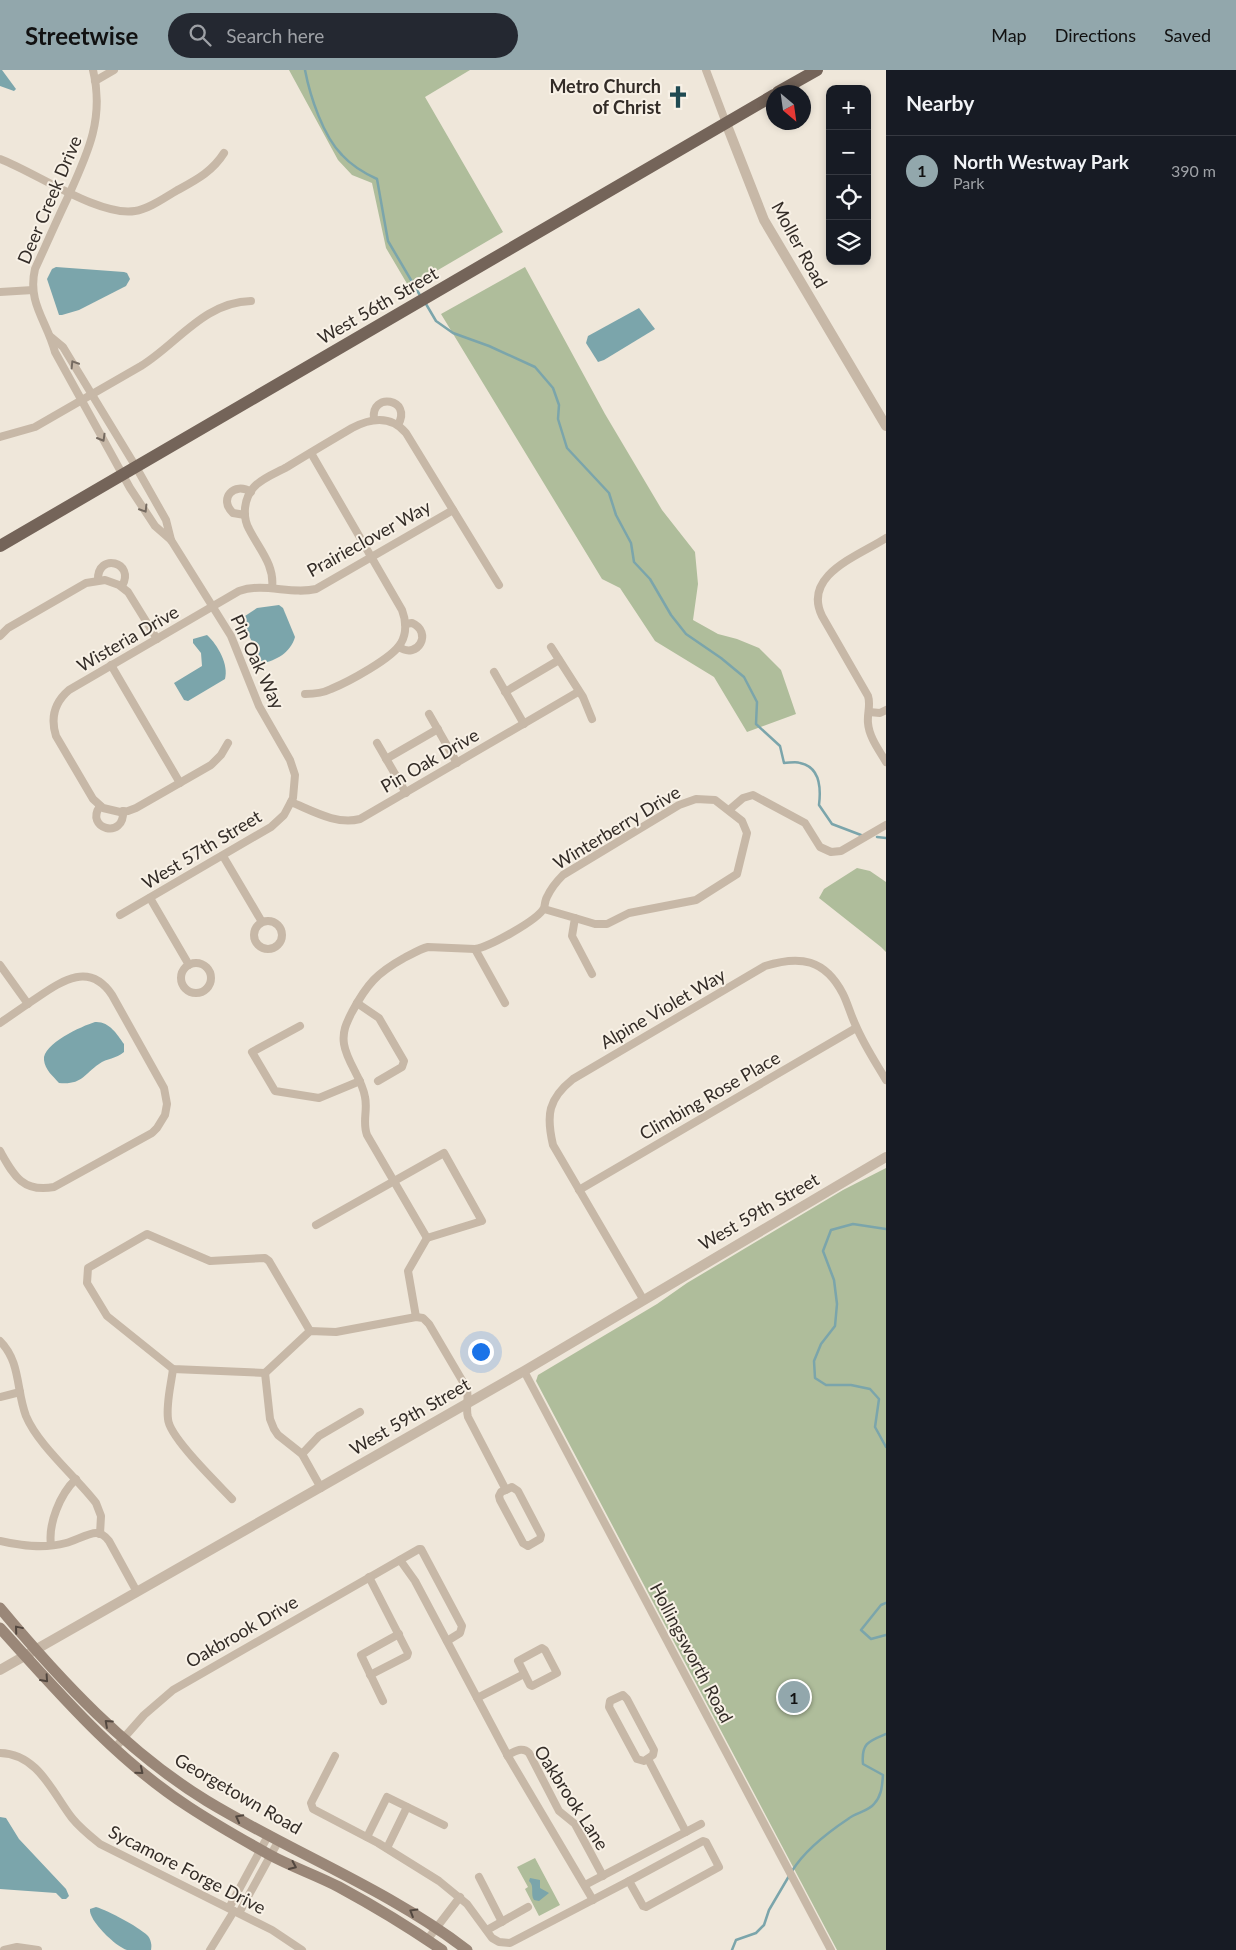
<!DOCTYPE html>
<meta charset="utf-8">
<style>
body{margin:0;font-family:Lato,sans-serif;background:#242831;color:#f1f3f6}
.controls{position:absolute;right:15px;top:15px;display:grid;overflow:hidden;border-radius:10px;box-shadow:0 2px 8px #0003}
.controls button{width:45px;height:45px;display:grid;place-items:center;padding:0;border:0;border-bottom:1px solid #363941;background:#171b24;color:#f1f3f6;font:25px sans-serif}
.compass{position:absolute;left:766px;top:15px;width:45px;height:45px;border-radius:50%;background:#171b24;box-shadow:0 2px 8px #0003;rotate:151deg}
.you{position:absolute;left:480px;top:1281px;width:18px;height:18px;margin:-12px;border:4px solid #fff;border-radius:50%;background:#1a73e8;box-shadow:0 0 0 8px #1a73e833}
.badge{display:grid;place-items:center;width:32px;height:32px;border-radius:50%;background:#92a7ac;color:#111;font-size:16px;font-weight:700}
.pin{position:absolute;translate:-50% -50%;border:2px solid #fff;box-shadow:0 1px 5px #0006}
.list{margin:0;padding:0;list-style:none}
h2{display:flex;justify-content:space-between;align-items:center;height:65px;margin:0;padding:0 20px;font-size:21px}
h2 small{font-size:16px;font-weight:400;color:#9ea1a6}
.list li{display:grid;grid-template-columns:32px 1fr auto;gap:15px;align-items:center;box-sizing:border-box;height:70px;padding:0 20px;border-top:1px solid #363941}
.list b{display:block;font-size:19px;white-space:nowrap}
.list p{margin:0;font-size:16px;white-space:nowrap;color:#9ea1a6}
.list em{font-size:16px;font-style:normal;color:#9ea1a6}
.icon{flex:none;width:28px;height:28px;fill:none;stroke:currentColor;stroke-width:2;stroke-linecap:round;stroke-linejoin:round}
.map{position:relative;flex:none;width:886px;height:1880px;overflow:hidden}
header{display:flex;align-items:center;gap:30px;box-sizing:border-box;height:70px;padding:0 25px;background:#92a7ac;color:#111}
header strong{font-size:24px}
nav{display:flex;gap:28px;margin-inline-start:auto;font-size:18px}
.search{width:350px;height:45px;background:#242831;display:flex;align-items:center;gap:12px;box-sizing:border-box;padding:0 18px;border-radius:28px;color:#9ea1a6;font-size:19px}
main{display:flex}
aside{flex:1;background:#171b24}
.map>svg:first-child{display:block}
.green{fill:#afbd9b}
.water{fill:#7ba5ab}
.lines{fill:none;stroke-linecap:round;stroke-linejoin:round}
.stream{stroke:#7ba5ab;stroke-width:2.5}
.minor{stroke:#c7b8a7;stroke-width:8}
.tertiary{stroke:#c7b8a7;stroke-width:10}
.secondary{stroke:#9a8778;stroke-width:11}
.primary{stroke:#746459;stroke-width:12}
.oneway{stroke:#766b61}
.oneway2{stroke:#52473f}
.labels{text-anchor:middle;stroke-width:4;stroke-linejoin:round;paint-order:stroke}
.poi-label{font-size:18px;font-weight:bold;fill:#332c27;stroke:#f8f1e6;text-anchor:end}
.street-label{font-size:18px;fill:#332c27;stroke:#f8f1e6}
</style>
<header>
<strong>Streetwise</strong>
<div class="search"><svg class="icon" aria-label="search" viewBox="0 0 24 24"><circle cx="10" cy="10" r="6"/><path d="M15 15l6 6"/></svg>Search here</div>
<nav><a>Map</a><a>Directions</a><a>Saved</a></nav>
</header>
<main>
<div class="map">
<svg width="886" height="1880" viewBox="0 0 886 1880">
<rect width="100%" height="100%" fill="#efe7da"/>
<g class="green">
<path d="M289,0H470L425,27L503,162L409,217L386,178L372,113L352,105L338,90Z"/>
<path d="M525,197L605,344L662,440L695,482L698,514L693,550L718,564L737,569L759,578L781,600L796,644L747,662L714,607L655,571L620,518L602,509L441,244Z"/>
<path d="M857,798L870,801L886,812V882L881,877L819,828L824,819Z"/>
<path d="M886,1098V1880H837L536,1311L538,1305L657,1234L687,1213L843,1120Z"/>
<path d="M535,1788L560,1835L539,1846L525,1819L528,1817L517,1797Z"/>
</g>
<g class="water">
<path d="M0,0H2L16,19L14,21L0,16Z"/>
<path d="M56,197L124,202L127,203L130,209L126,216L79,240L62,245H59L47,209L52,199Z"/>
<path d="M639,238L655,259L604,290L598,292L586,273L588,266Z"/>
<path d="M279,535L283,538L295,567C291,582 276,591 262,593L243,553L242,548L257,538Z"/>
<path d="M207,565C218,575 229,595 225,609L188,631L184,630L174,613L202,596L201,583L193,573V569Z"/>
<path d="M95,952C109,951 117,964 124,974V982C116,989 107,988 99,994C83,1005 82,1015 59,1013C53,1006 45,1000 44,990C42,974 82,956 95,952Z"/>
<path d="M0,1747L6,1748L19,1769L66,1819L69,1826L66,1829H62L56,1823L0,1819Z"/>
<path d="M530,1808L540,1810V1818L549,1823L539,1831L534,1830C530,1824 535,1816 529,1811Z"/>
<path d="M96,1837C109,1841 137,1856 147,1865C151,1869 152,1875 151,1880C144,1880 134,1880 127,1880C116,1877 88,1850 90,1839Z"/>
</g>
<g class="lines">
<g class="stream">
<path d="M305,0C310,26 323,66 342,85C352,96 364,103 377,109L388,171L421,227"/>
<path d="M426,234L436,251L453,263L489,276L535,297L553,318L559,335L558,349L567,378L609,423L616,445L631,473L634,492L650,509L671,545L686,564L721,588L744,607L757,632L756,654L780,676L784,693C789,693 796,691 800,693C820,697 821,719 819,735L832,754L861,765"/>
<path d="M877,767L886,768"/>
<path d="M886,1159L853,1154L831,1160L823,1181L834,1210L837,1234L835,1256L821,1274L814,1291L815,1308L826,1315H851L870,1319L879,1329L875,1357L886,1377"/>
<path d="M886,1533L881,1535L861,1560L871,1569L886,1565"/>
<path d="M792,1801C805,1780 827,1763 848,1749C855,1743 869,1741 874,1734C882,1725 882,1716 883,1705L863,1694C861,1673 869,1671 886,1664"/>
<path d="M732,1880L736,1870L756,1863L764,1855L769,1840L789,1806"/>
</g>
<g class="minor">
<path d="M93,0C105,49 87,85 67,129C56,152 46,175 35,199C27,233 47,251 55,282L130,418L155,456L171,470L231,566L259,636L290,690L295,705L293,728L284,745L271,757L120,845"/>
<path d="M706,0L726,53"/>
<path d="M95,11L114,0"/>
<path d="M0,89C35,102 99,147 135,141C149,139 164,128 176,121C196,110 212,102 224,83"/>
<path d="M0,222L33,220"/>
<path d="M51,267L63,277L136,397L166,450L171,470"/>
<path d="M374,349C370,322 413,328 398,355"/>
<path d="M0,367L35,357L141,296C177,274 204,232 251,231"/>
<path d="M245,445L233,443C218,429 234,411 251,422"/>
<path d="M886,468C858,486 802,505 822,546L868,626C871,635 867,643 868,653C869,667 879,680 886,692"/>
<path d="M98,510C97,482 136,492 122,516"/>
<path d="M272,518C275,495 259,479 249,459C242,446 244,428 254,417C262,408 276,403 287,397C308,384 330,371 352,358C371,348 391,345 406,363L499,515"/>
<path d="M0,566L8,558L86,513L105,510L119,515L128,522L157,569"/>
<path d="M399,577C418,590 433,562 412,553L405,554"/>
<path d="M551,577L583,627L592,649"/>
<path d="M111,595L180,713"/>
<path d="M494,602L524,654"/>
<path d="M505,622L559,590"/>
<path d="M305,624C314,624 323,623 331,619C348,612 393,588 401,573C407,563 406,550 402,540L311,383"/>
<path d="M869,642L880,643L886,640"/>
<path d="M429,644L457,693"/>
<path d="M228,673L221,685L211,695L136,738L128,741L120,742L103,738L93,729L56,666C50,647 55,632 69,620L239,521C264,512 291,525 316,519L453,440"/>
<path d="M377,673L406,723"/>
<path d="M386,689L438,659"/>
<path d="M291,732C313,741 336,755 360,749L578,622"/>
<path d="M100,736C84,759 125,770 123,741"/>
<path d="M729,740L743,728L753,725L805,753L820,777L831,782L841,781L886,755"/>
<path d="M223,786L262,852"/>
<path d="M150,828L189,895"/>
<path d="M544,839L575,848L572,866L592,904"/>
<circle cx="268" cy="865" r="14"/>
<circle cx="196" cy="908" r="15"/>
<path d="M0,895L28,934"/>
<path d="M357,933L379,948L404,991L402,997L378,1011"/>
<path d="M505,933L475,879C489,877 538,850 544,838C545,835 545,830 547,827C551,818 556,812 563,805L679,735L696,729L715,730L742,751L747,763L737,804L696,830L629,843L607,854H595L575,848"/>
<path d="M0,953C13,944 26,935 38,927C63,910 90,892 112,925L164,1018L167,1034L165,1045L157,1058L152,1063L54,1117C22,1123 13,1104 0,1081"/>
<path d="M300,956L252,982L275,1021L319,1028L360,1011"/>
<path d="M579,1120L856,958"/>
<path d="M316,1155L444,1083L482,1151L427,1168"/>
<path d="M427,1168L367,1065C362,1052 368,1040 365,1027C362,1008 347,993 344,974C342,961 347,952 352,942C367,914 377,903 404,888C412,884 420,879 428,877L475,879"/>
<path d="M643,1229L553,1075C546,1045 548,1029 573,1009L765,896C800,885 825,889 843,924C848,934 851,946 856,956C864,975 876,993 886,1010"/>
<path d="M416,1247L408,1201L427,1168"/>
<path d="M0,1271C21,1292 16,1320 26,1346C38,1375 76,1407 96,1433L101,1446L100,1464"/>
<path d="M173,1299C171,1315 166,1333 168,1349C169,1367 218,1414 232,1429"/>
<path d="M524,1301L831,1880"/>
<path d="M265,1303L173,1299L107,1246L87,1213L88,1198L147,1164L210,1191L265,1188L269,1191L310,1261"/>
<path d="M265,1303L310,1261L336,1262L416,1247L423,1248L429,1254L466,1317C470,1327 465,1337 468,1347L506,1420"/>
<path d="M265,1303L270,1349L274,1359L278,1365L302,1384L321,1418"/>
<path d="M0,1327L20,1322"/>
<path d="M302,1384L319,1366L360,1342"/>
<path d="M512,1417L518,1421L541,1465L540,1469L528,1476L523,1473L500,1430L499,1426L501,1422Z"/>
<path d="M0,1471C22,1476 44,1479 66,1473C74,1471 89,1463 96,1463C102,1463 106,1467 109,1471L137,1522"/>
<path d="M51,1475C48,1454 60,1424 76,1409"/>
<path d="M400,1490L415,1511L509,1688L593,1830"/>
<path d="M369,1507L408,1583L407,1586L370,1605"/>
<path d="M542,1578L545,1580L557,1603L532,1616L530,1615L518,1591Z"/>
<path d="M623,1625L627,1629L654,1680L653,1685L644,1691L637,1689L609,1637L610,1631Z"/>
<path d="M477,1628L524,1604"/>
<path d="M383,1631L361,1585L399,1564"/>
<path d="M114,1679L144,1645L173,1620L419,1479H421L462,1556L460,1563L447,1571"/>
<path d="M0,1683C38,1684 52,1722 72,1748C80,1758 90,1766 100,1774L272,1860L302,1880"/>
<path d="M507,1685C515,1682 522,1676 529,1683L559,1741L575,1754L603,1806"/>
<path d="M335,1686L311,1733L313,1739L378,1773L439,1811L467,1834L492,1868L499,1872L510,1873L629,1811"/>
<path d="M648,1689L686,1762"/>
<path d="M367,1767L387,1727L444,1755"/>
<path d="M703,1771L706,1772L719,1797L646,1837L643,1836L629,1811Z"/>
<path d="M387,1778L407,1737"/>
<path d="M479,1807L502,1852"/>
<path d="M585,1815L701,1754"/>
<path d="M229,1838L269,1764"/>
<path d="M239,1843L279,1770"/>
<path d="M487,1860L528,1837"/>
<path d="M427,1870L460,1827"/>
<path d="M4,1880L17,1877L38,1880"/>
<path d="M210,1880L234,1841"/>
</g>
<g class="tertiary">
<path d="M726,53L764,150L886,356"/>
<path d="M0,1600L524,1301L886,1087"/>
</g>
<g class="secondary">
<path d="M0,1538C60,1610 127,1682 207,1731C293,1783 387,1819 467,1880"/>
<path d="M0,1558C59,1623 115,1689 189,1737C215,1754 243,1770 270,1785C292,1797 316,1805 339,1817C374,1836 409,1857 442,1880"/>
</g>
<g class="primary">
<path d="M778,22L817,0"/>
<path d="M0,476L774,25"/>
</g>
</g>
<defs><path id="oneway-chevron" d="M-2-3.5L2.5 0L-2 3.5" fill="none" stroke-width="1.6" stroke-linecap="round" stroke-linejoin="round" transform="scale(1.25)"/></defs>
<g class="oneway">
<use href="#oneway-chevron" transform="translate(74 294) rotate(-122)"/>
<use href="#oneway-chevron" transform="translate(102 368) rotate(60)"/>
<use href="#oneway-chevron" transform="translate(144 439) rotate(58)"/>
</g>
<g class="oneway2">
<use href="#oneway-chevron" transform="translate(18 1559) rotate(-130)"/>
<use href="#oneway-chevron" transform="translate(45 1609) rotate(48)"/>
<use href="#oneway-chevron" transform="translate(108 1653) rotate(-138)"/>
<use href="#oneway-chevron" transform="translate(140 1701) rotate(39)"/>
<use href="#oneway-chevron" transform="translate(239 1748) rotate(-152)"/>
<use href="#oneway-chevron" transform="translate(293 1796) rotate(24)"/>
<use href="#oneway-chevron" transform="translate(413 1842) rotate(-149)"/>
</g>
<defs>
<symbol id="church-bare" viewBox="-9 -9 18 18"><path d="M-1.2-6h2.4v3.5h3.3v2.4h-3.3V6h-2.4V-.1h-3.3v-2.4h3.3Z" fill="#1f4a52" stroke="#f8f1e6" stroke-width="2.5" paint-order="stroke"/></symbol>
</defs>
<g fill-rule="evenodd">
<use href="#church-bare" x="662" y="11" width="32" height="32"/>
</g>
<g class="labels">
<g class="poi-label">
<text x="661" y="23">Metro Church<tspan x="661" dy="21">of Christ</tspan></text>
</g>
<g class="street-label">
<text transform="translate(50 130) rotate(-67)" y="6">Deer Creek Drive</text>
<text transform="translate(799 175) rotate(61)" y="6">Moller Road</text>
<text transform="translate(378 236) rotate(-30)" y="6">West 56th Street</text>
<text transform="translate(369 469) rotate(-29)" y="6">Prairieclover Way</text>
<text transform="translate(128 569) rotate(-30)" y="6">Wisteria Drive</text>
<text transform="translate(257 592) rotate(65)" y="6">Pin Oak Way</text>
<text transform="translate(430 691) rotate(-30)" y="6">Pin Oak Drive</text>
<text transform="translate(617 758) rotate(-31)" y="6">Winterberry Drive</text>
<text transform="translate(202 780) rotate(-31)" y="6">West 57th Street</text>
<text transform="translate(663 939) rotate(-30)" y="6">Alpine Violet Way</text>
<text transform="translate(710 1026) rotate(-30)" y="6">Climbing Rose Place</text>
<text transform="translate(759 1142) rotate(-30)" y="6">West 59th Street</text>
<text transform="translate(410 1347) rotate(-30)" y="6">West 59th Street</text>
<text transform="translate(242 1562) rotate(-30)" y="6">Oakbrook Drive</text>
<text transform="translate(691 1583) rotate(62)" y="6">Hollingsworth Road</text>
<text transform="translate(238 1724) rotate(30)" y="6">Georgetown Road</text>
<text transform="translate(571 1728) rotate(57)" y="6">Oakbrook Lane</text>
<text transform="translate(187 1800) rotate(27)" y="6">Sycamore Forge Drive</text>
</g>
</g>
</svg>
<div class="controls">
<button>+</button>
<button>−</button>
<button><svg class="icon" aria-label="locate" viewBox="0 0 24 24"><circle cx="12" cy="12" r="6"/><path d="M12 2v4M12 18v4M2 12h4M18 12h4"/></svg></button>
<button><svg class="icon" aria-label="layers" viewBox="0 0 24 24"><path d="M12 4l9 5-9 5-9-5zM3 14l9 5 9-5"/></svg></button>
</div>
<svg class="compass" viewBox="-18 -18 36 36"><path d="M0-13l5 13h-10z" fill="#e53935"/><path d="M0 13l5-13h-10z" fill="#9ea1a6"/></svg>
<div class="you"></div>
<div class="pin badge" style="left:794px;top:1627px">1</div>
</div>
<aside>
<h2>Nearby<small></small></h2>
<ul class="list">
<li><span class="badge">1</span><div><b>North Westway Park</b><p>Park</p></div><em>390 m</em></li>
</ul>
</aside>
</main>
